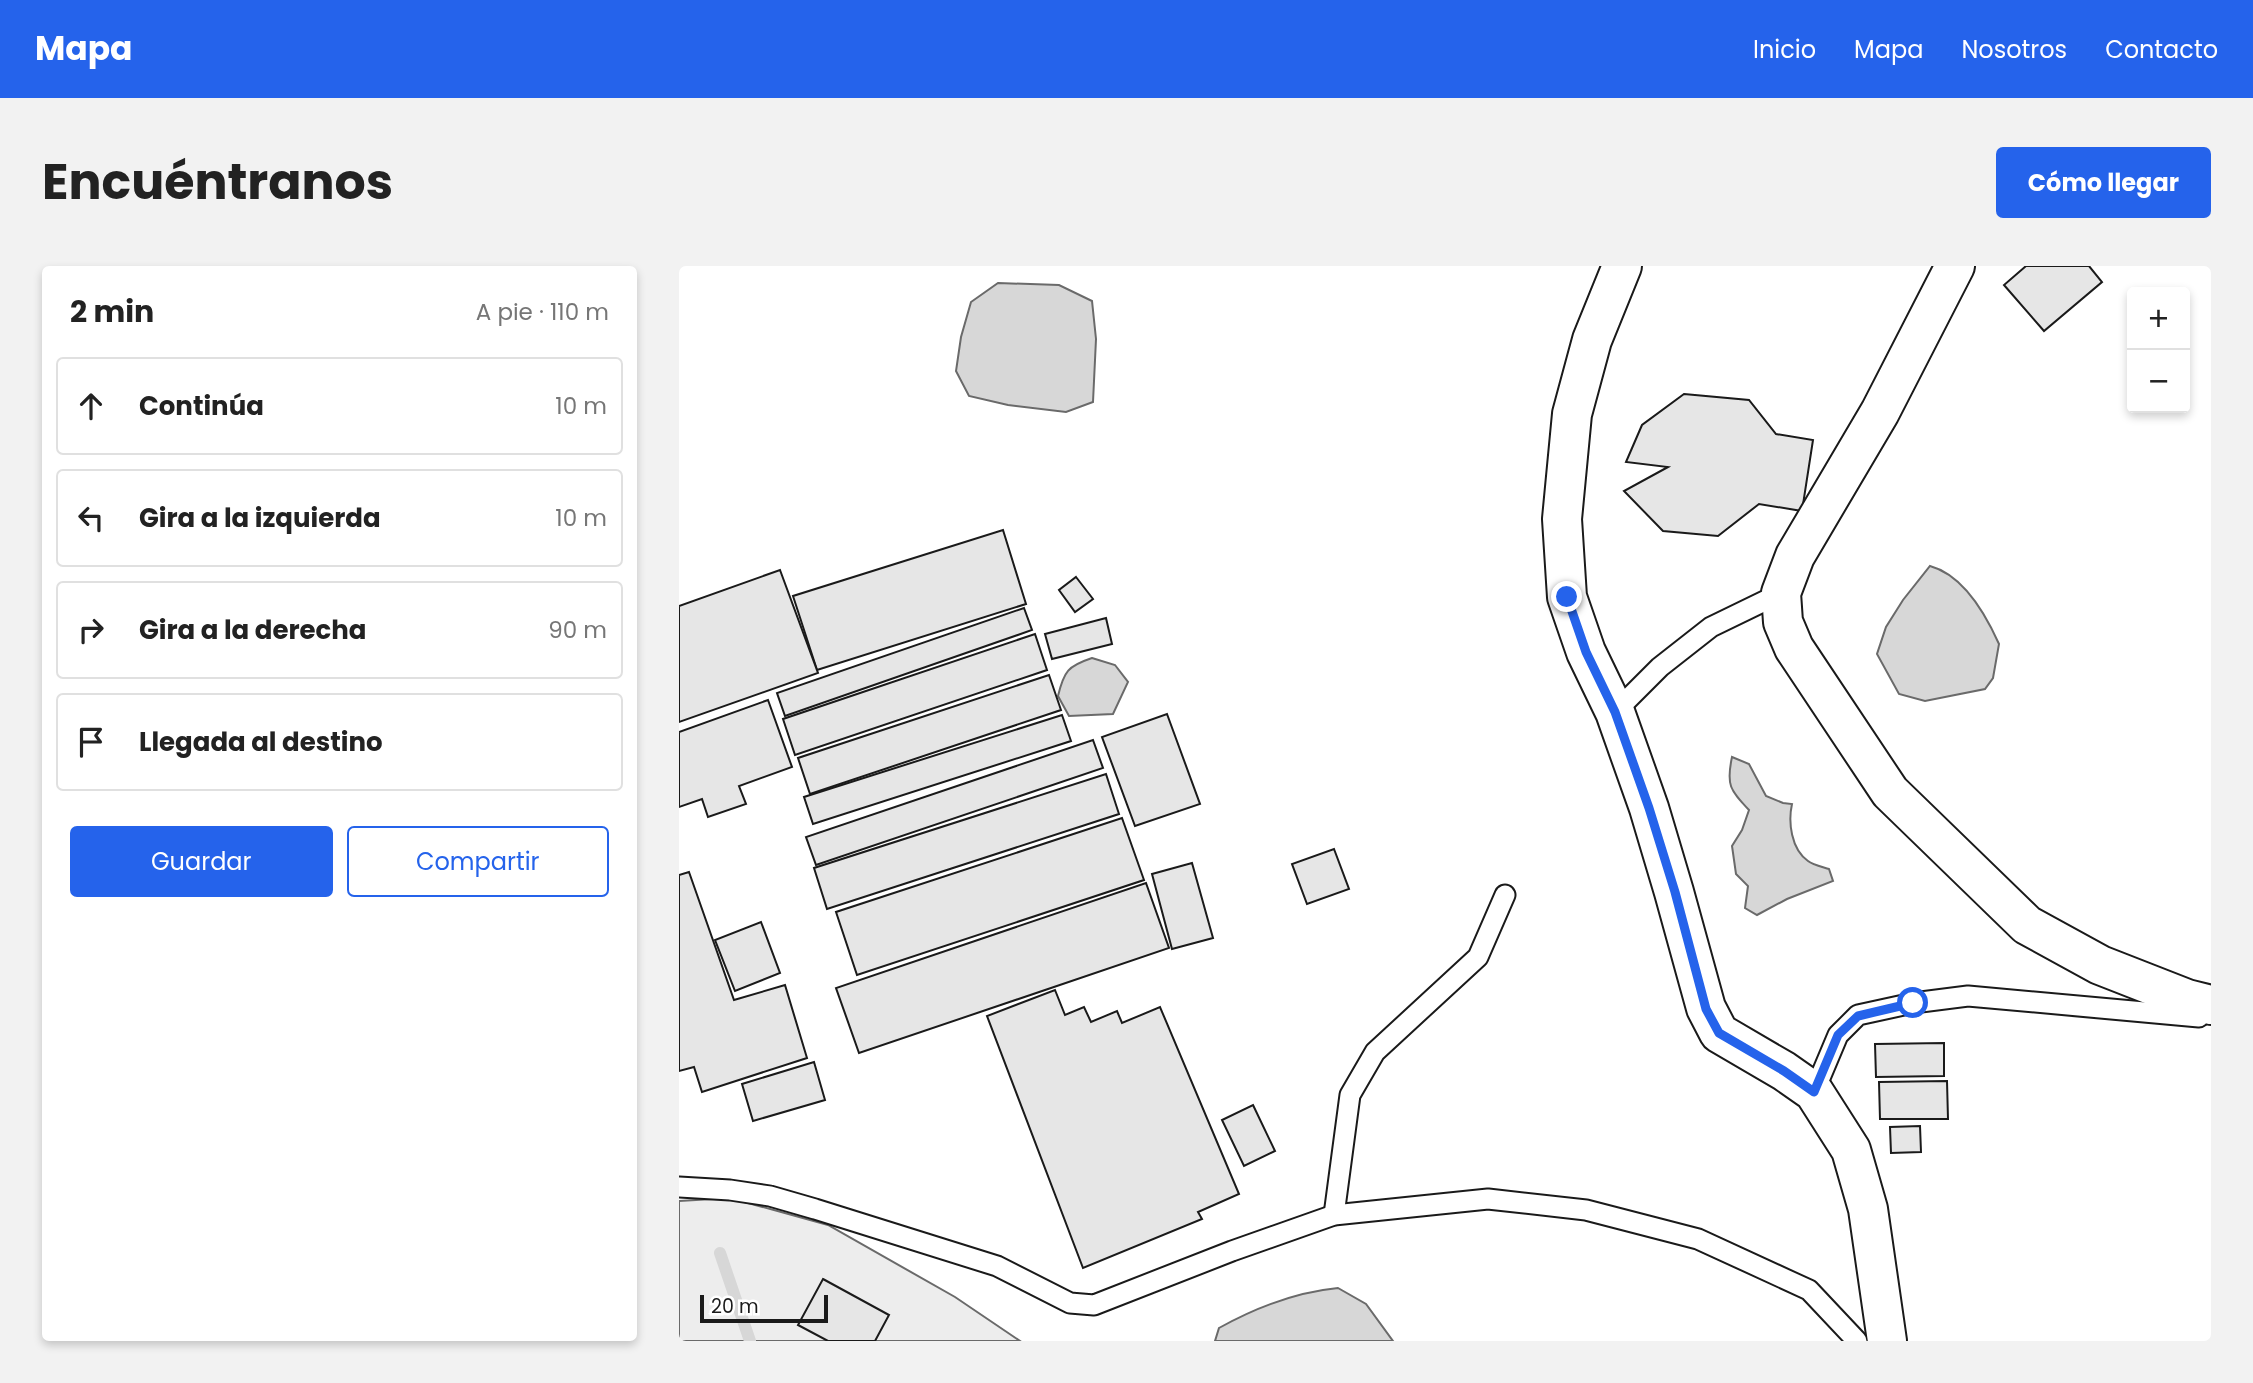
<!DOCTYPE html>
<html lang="es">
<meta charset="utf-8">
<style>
body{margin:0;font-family:Poppins,sans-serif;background:#f2f2f2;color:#222}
.controls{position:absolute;right:21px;top:21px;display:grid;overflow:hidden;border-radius:7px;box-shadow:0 4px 10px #0003}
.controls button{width:63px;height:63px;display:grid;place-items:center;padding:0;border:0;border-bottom:2px solid #e0e0e0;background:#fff;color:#222;font:35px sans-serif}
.scale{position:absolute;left:21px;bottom:18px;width:128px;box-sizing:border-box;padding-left:7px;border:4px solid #1a1a1a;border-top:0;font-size:19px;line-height:24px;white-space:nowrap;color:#1a1a1a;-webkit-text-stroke:5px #fff;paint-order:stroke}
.stop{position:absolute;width:21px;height:21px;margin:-16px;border:5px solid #2563eb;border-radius:50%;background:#fff}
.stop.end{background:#2563eb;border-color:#fff;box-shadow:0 2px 7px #0008}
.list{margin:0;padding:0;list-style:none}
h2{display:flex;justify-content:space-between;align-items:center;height:91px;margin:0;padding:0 28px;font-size:30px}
h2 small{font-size:23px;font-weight:400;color:#767676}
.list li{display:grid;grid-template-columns:46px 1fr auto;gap:21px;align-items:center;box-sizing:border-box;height:98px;margin:0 14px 14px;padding:0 14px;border:2px solid #e0e0e0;border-radius:7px}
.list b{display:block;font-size:26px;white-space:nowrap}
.list em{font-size:23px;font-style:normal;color:#767676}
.actions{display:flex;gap:14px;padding:21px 28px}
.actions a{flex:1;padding:16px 0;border:2px solid #2563eb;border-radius:7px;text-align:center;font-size:24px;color:#2563eb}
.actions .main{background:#2563eb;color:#fff}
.icon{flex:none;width:38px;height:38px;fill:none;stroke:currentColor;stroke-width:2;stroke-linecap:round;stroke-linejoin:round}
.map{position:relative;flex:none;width:1532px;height:1075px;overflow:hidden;border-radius:7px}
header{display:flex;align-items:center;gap:42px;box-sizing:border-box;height:98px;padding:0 35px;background:#2563eb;color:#fff}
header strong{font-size:33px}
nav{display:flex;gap:38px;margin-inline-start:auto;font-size:24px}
.intro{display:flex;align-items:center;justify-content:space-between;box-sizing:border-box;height:168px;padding:0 42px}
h1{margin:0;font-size:49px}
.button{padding:18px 32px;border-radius:7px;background:#2563eb;color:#fff;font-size:24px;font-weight:700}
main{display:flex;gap:42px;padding:0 42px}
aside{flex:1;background:#fff;border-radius:7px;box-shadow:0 4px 10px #0003}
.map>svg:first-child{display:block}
.built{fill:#ededed;stroke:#6a6a6a;stroke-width:2}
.water{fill:#d7d7d7;stroke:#6a6a6a;stroke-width:2}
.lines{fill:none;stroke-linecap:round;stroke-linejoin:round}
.stream{stroke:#d7d7d7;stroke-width:12}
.building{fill:#e6e6e6;stroke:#1a1a1a;stroke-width:2}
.service-casing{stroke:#1a1a1a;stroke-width:23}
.minor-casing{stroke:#1a1a1a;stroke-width:42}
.service{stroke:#fff;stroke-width:19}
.minor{stroke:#fff;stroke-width:38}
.route{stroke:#2563eb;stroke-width:9}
</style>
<header>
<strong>Mapa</strong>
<nav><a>Inicio</a><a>Mapa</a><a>Nosotros</a><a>Contacto</a></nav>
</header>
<div class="intro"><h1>Encuéntranos</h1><a class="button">Cómo llegar</a></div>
<main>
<aside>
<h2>2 min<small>A pie · 110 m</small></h2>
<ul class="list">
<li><svg class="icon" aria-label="ahead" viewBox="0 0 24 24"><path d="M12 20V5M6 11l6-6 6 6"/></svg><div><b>Continúa</b></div><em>10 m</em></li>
<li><svg class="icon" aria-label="left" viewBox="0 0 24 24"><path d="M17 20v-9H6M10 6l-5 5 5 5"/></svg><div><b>Gira a la izquierda</b></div><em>10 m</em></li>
<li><svg class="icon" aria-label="right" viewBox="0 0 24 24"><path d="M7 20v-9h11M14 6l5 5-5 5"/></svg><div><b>Gira a la derecha</b></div><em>90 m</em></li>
<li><svg class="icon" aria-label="arrive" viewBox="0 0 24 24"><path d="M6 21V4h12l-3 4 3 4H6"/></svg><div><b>Llegada al destino</b></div></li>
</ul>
<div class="actions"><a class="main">Guardar</a><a>Compartir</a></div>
</aside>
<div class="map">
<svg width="1532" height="1075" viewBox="0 0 1532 1075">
<rect width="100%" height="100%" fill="#fff"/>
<path class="built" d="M51,932L149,959L276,1031L341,1075H0V935Z"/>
<g class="water">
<path d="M319,17L380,19L413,35L417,73L414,136L387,146L329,139L290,130L277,105L282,71L292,36Z"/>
<path d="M1251,300C1284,309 1307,349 1320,378L1314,412L1306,423L1246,435L1220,428L1198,388L1207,361L1224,334Z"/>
<path d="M413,392L436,399L449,416L434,448L390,450L379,430C385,405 389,400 413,392Z"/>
<path d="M1053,491L1070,498L1087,530L1104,537L1113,538C1109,556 1112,583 1129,595C1134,599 1144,601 1150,603L1154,615L1108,633L1078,649L1066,642L1069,620L1057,608L1053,580L1063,564L1070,544C1051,524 1047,519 1053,491Z"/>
<path d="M659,1022L687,1038L714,1075H536L540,1062C576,1042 618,1026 659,1022Z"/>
</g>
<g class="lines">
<path class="stream" d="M41,987L71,1075"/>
</g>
<g class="building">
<path d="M1347,0H1410L1423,16L1365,65L1325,19Z"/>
<path d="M1005,128L1070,134L1097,168L1134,174L1123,245L1080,238L1039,270L984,265L945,225L989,201L947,196L963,159Z"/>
<path d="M324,264L347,338L138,404L114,330Z"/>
<path d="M101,304L139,407L0,456V340Z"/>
<path d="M397,311L414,333L396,346L380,324Z"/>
<path d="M345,342L353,364L106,450L98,427Z"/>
<path d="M427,352L433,378L373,393L366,368Z"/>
<path d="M356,368L368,404L116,489L104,453Z"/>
<path d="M370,409L382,444L131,528L119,492Z"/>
<path d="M89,434L113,501L60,520L67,538L29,551L23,533L0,541V466Z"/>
<path d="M488,448L521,538L456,560L423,471Z"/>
<path d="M383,449L392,475L134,558L125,531Z"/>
<path d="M414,474L424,502L137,599L127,571Z"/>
<path d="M427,508L440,548L148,643L135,602Z"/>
<path d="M443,552L465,614L178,709L157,646Z"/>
<path d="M655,583L670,623L628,638L613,598Z"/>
<path d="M513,597L534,672L493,683L473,608Z"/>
<path d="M10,606L55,734L106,719L128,792L23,826L15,801L0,805V609Z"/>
<path d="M467,617L490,682L180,787L157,722Z"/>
<path d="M82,656L101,707L56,725L36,674Z"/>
<path d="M376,724L386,749L405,741L412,756L438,745L443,757L481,741L560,928L519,946L523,953L404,1002L308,750Z"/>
<path d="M1265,777V810L1197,811L1196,778Z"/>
<path d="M135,796L146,834L74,855L63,818Z"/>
<path d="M1268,815L1269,853H1201L1200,816Z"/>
<path d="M574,839L596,885L565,900L543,854Z"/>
<path d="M1241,860L1242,886L1212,887L1211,861Z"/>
<path d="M144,1013L210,1049L196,1075H149L119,1059Z"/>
</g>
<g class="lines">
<defs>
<g id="service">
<path d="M936,446L981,401L1032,361L1102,327"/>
<path d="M1135,826L1159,769L1179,749L1234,737L1289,730L1520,751"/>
<path d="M0,921L51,924L91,930L136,943L318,1000L391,1037L415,1039L553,985L655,949L809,933L907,944L1019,973L1130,1024L1178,1075"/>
<path d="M655,949L671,829L696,786L799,691L826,629"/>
</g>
<g id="minor">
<path d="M943,0L913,74L893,148L883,253L888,331L907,386L936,446L970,542L995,626L1027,742L1040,767L1105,805L1135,826L1172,884L1189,943L1208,1075"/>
<path d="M1276,0L1201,146L1116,290L1102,327L1104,356L1115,382L1211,526L1348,659L1421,699L1508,733L1532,739"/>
</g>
</defs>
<use href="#service" class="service-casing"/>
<use href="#minor" class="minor-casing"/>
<use href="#service" class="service"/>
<use href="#minor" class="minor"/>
</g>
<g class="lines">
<path class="route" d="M888,331L907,386L936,446L970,542L996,626L1027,743L1040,767L1105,805L1135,826L1159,769L1179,750L1234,737"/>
</g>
</svg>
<div class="controls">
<button>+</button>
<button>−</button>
</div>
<div class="scale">20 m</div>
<div class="stop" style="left:1234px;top:737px"></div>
<div class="stop end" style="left:888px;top:331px"></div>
</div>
</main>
